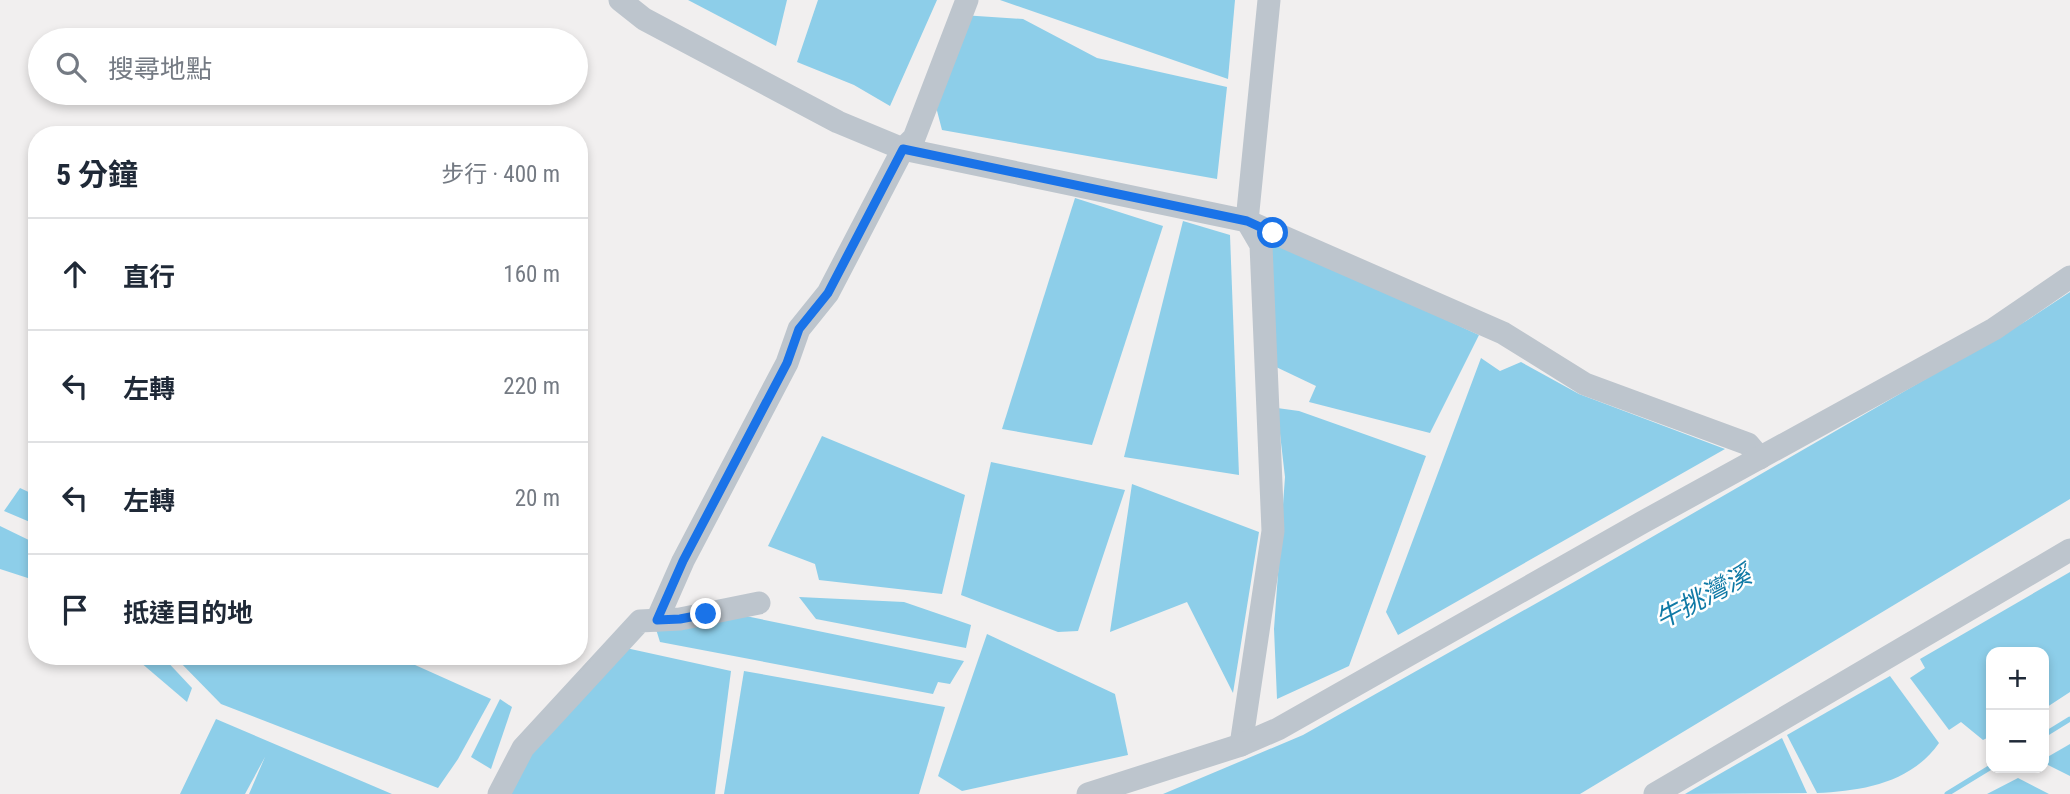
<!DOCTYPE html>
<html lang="zh-TW">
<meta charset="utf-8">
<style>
body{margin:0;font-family:"Roboto Condensed","Noto Sans TC",sans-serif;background:#f6f6f7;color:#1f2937}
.controls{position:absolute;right:21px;bottom:21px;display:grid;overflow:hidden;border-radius:14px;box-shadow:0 4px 10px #0003}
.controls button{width:63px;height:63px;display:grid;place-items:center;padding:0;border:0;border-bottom:2px solid #e0e1e3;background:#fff;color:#1f2937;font:35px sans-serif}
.stop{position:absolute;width:21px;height:21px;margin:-16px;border:5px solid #1a73e8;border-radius:50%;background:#fff}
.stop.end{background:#1a73e8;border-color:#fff;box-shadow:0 2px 7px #0008}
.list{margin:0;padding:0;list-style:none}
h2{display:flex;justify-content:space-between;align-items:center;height:91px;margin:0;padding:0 28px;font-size:30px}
h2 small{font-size:23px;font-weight:400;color:#747a83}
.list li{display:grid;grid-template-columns:46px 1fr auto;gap:21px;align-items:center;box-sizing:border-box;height:112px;padding:0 28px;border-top:2px solid #e0e1e3}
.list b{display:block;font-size:26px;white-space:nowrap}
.list em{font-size:23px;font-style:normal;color:#747a83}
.icon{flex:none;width:38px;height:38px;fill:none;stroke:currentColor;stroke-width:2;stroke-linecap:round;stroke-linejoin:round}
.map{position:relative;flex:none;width:2070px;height:794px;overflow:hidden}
.search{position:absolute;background:#fff;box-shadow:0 4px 10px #0003;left:28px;top:28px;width:560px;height:77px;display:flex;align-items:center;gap:18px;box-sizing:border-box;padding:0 24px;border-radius:38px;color:#747a83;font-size:26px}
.panel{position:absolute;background:#fff;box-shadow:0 4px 10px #0003;left:28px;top:126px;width:560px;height:539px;border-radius:28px}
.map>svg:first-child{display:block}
.water{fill:#8dcee9}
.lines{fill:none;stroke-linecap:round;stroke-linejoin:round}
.stream{stroke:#8dcee9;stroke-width:5}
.minor{stroke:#bdc5cd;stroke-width:23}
.route{stroke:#1a73e8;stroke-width:9}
.labels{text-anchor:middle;stroke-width:5;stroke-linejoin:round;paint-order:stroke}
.water-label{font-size:26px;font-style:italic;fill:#107aa6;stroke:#fff}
</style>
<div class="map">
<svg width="2070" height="794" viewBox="0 0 2070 794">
<rect width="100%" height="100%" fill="#f1efef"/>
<g class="water">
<path d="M688,0H787L776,46Z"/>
<path d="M818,0H937L890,106L854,85L797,62Z"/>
<path d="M1000,0H1235L1228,79Z"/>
<path d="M962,15L1023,19L1097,58L1227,87L1217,179L942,130L935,103Z"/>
<path d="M1075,198L1163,226L1092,445L1002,429Z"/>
<path d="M1183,221L1230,235L1239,475L1124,457Z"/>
<path d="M1270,239L1479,335L1430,433L1309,402L1316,386L1274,366Z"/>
<path d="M2070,292V499L1580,794H1163L1303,735L1574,582L2026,321Z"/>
<path d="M1481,358L1500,371L1521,362L1579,394L1725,449L1398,635L1386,612Z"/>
<path d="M1277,408L1299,411L1426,456L1349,666L1277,699L1274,629L1285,477Z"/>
<path d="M822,436L965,495L942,594L819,580L815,564L768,546Z"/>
<path d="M991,462L1125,490L1078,631L1058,632L961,595Z"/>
<path d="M1132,484L1259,532L1233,693L1187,602L1110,632Z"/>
<path d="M20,488L37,496V525L4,511Z"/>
<path d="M0,526L37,544V581L0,569Z"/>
<path d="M2070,572V692L2044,709V652H1991V736L1983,740L1961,722L1949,730L1910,678L1925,668L1920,659Z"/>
<path d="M799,597L904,602L971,625L966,648L816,619Z"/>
<path d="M731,613L964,661L950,684L938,682L933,694L660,642L655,626Z"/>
<path d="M987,634L1115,694L1128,755L962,791L938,776Z"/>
<path d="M626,648L731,671L715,794H511L540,738Z"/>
<path d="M133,656H162L192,688L187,702Z"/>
<path d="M174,656H395L491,699L458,759L438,788L221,704Z"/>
<path d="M744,671L945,707L919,794H724Z"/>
<path d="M1890,676L1939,743C1911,783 1862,791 1817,793L1787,735Z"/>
<path d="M500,699L512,707L491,769L471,757Z"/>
<path d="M216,719L392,794H249L265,757L245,794H180Z"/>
<path d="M1782,738L1807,793L1685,794Z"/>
<path d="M2070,744V776L2044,763V759Z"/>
<path d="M2018,778L2049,794H1987Z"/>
</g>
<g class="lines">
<g class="stream">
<path d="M2044,735L2070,719"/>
<path d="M1947,794L1991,767"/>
</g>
<g class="minor">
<path d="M620,0L644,19L838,122L903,149L1247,221L1503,333L1585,384L1748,444L1760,458"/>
<path d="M657,620L683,561L787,363L799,329L828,293L903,149L914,138L967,0"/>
<path d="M1241,745L1273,531L1261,245L1247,221L1269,0"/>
<path d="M499,794L523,748L640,621L680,619L759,603"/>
<path d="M1088,794L1241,745L1278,729L1643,522L1994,329L2070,277"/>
<path d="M1655,794L2070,550"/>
</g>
</g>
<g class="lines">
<path class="route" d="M706,614L680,619L657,620L683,561L787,363L799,329L828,293L903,149L1247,221L1273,233"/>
</g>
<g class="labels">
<g class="water-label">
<text transform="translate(1703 597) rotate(-28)" y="9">牛挑灣溪</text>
</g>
</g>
</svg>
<div class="controls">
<button>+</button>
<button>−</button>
</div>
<div class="stop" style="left:1273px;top:233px"></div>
<div class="stop end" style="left:706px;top:614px"></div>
<div class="search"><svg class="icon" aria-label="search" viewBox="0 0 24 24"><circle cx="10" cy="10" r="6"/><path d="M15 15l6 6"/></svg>搜尋地點</div>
<section class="panel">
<h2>5 分鐘<small>步行 · 400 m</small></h2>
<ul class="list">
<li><svg class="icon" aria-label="ahead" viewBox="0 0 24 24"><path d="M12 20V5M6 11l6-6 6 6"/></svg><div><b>直行</b></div><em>160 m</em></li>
<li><svg class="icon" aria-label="left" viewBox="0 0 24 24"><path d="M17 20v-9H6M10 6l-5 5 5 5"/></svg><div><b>左轉</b></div><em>220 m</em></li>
<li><svg class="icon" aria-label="left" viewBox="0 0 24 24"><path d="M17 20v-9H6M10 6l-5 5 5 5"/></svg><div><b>左轉</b></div><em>20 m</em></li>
<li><svg class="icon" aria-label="arrive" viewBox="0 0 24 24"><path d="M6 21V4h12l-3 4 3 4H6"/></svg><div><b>抵達目的地</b></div></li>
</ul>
</section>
</div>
